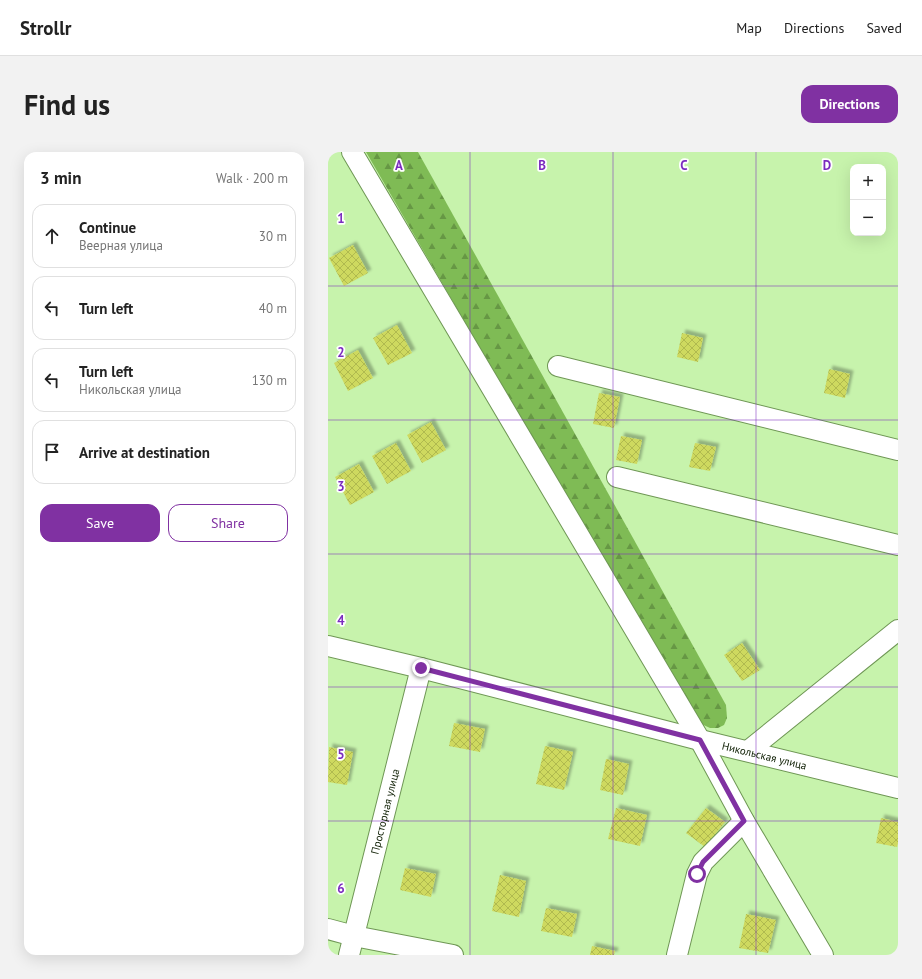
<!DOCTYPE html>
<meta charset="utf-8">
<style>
body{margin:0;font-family:"PT Sans",sans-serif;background:#f2f2f2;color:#222}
.controls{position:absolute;right:12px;top:12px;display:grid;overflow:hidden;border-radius:8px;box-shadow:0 4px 16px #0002}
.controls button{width:36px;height:36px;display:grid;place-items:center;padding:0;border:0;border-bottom:1px solid #e0e0e0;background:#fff;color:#222;font:20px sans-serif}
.stop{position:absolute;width:12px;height:12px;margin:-9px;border:3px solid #8031a2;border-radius:50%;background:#fff}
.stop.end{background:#8031a2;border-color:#fff;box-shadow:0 1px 4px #0008}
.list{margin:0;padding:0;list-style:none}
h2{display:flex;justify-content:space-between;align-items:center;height:52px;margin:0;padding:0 16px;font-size:17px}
h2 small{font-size:13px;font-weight:400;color:#767676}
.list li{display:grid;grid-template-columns:26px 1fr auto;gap:12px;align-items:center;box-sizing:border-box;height:64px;margin:0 8px 8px;padding:0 8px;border:1px solid #e0e0e0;border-radius:12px}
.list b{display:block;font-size:15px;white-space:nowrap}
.list p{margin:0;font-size:13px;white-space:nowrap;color:#767676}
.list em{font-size:13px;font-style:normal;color:#767676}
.actions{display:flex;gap:8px;padding:12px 16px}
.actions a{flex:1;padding:9px 0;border:1px solid #8031a2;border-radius:12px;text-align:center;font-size:14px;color:#8031a2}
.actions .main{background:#8031a2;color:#fff}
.icon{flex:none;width:22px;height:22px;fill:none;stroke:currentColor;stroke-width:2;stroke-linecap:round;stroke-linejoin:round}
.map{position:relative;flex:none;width:570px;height:803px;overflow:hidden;border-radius:12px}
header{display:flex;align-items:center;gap:24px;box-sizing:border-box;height:56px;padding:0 20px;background:#fff;border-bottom:1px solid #e0e0e0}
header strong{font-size:19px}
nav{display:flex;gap:22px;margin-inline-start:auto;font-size:14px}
.intro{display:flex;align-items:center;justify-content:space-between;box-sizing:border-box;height:96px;padding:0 24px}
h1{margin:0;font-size:28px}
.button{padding:10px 18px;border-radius:12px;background:#8031a2;color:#fff;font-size:14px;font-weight:700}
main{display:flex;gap:24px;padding:0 24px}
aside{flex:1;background:#fff;border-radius:12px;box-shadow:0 4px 16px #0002}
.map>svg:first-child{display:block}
.forest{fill:url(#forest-firs)}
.building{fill:url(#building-cross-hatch);filter:url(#shadow)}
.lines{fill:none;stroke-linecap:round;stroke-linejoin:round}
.minor-casing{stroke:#6f9755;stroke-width:22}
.minor{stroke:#fff;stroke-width:20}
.route{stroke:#8031a2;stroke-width:5}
.grid{fill:none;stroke:#7b2cbf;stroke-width:1;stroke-opacity:0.55}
.labels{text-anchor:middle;stroke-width:3.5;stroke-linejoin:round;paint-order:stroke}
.street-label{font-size:11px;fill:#0f1f04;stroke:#fff}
.grid-label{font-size:13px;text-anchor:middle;font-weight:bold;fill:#7b2cbf;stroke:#fff;stroke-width:3.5;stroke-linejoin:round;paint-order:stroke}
</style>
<header>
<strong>Strollr</strong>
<nav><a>Map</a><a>Directions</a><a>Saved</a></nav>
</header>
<div class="intro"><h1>Find us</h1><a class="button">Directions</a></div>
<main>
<aside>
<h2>3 min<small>Walk · 200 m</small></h2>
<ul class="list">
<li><svg class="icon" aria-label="ahead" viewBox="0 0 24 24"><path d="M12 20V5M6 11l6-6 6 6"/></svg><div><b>Continue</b><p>Веерная улица</p></div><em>30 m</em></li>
<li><svg class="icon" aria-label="left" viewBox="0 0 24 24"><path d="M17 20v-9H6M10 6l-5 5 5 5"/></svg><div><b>Turn left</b></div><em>40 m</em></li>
<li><svg class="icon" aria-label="left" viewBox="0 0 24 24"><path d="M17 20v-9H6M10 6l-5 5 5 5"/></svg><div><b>Turn left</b><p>Никольская улица</p></div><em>130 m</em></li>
<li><svg class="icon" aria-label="arrive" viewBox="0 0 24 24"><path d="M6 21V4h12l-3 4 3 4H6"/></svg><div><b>Arrive at destination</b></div></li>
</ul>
<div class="actions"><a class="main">Save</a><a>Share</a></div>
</aside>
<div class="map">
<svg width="570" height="803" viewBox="0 0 570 803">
<defs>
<pattern id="forest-firs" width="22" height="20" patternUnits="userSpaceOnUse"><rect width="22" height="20" fill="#7fbb55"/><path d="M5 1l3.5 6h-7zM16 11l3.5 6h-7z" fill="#669744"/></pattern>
<pattern id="building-cross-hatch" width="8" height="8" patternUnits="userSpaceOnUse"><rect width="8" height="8" fill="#ced95e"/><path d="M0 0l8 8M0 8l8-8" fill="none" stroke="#b0ba50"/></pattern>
<filter id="shadow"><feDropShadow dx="3.5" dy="-3.5" stdDeviation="1" flood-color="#0004"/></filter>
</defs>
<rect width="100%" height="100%" fill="#c7f3ac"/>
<path class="forest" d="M38,0H90L398,553L399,566L396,573L390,576H382L369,570Z"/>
<g class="building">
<path d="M25,93L40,121L16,134L1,106Z"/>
<path d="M69,173L84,201L60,213L45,186Z"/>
<path d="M354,181L375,186L370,210L349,205Z"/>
<path d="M30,198L45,226L20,239L6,211Z"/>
<path d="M501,217L522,222L517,246L496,241Z"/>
<path d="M271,241L292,245L286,276L265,272Z"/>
<path d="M103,270L118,298L94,311L79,283Z"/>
<path d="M293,284L314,288L309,312L288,308Z"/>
<path d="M68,291L83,319L59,332L44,304Z"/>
<path d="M367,291L388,295L382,319L361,315Z"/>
<path d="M31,312L46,340L22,353L7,325Z"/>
<path d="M414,491L432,518L414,529L396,503Z"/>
<path d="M126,571L157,577L152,600L121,594Z"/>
<path d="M217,594L245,600L236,638L208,632Z"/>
<path d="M1,595L25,600L19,633L0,630Z"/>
<path d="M278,607L301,612L295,643L272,638Z"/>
<path d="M288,656L319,663L312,694L280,687Z"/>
<path d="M378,656L397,670L377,695L358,681Z"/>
<path d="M553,666L570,670V691L569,695L548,691Z"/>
<path d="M77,716L108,722L103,745L72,738Z"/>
<path d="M172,723L198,729L191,765L164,759Z"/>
<path d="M218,756L249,762L244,785L213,779Z"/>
<path d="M418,762L448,768L440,801L411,796Z"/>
<path d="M264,794L287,799L286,803H262Z"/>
</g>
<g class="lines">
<defs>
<g id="minor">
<path d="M24,0L372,588L416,669L495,803"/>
<path d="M230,214L570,298"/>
<path d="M289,325L570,393"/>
<path id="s1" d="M0,494L93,516L372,588L570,636"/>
<path d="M420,599L570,478"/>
<path d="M0,777L26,784L125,803"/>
<path id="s2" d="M21,803L93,516"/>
<path d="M349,803L369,722L375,710L416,669"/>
</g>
</defs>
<use href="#minor" class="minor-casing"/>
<use href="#minor" class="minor"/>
</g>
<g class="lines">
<path class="route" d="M93,516L372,588L416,669L375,710L369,722"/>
</g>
<path class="grid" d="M142,0V803M285,0V803M428,0V803M0,134H570M0,268H570M0,402H570M0,535H570M0,669H570"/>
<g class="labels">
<g class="street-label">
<text dy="4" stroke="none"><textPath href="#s1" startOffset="450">Никольская улица</textPath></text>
<text dy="4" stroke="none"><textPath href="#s2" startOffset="148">Просторная улица</textPath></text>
</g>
</g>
<g class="grid-label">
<text x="71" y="18">A</text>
<text x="214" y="18">B</text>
<text x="356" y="18">C</text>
<text x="499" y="18">D</text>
<text x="13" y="71">1</text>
<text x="13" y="205">2</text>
<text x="13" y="339">3</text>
<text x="13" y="473">4</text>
<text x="13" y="607">5</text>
<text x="13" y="741">6</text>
</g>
</svg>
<div class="controls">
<button>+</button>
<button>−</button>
</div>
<div class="stop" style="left:369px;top:722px"></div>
<div class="stop end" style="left:93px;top:516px"></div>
</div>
</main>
